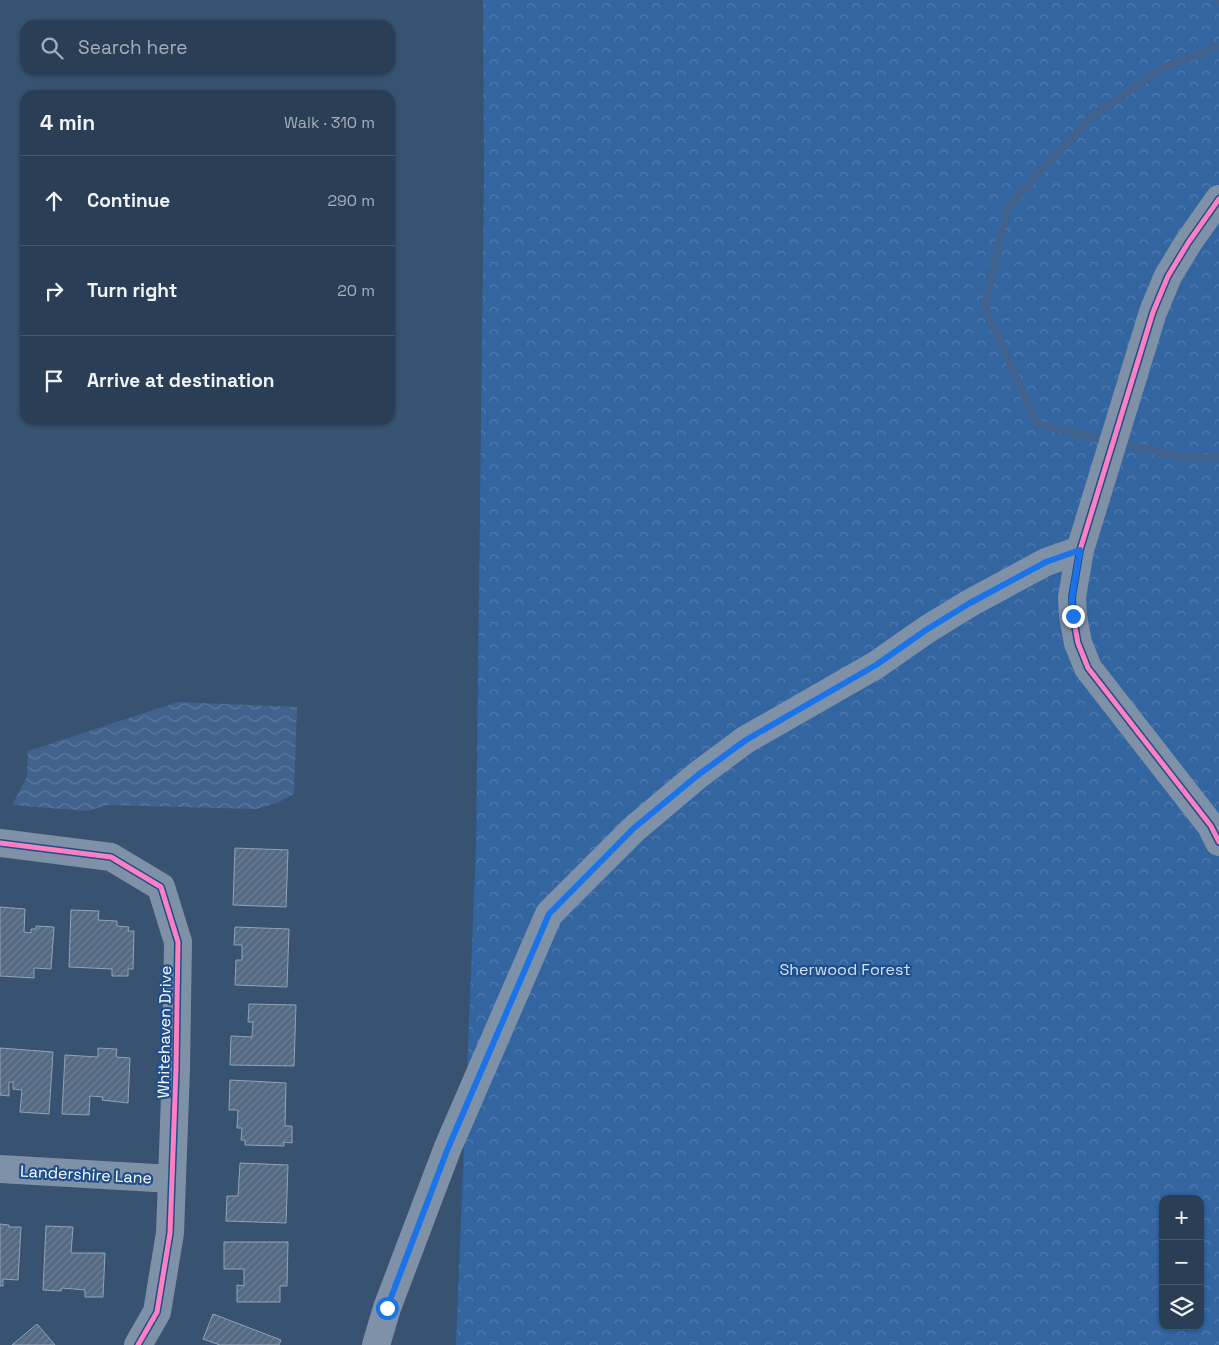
<!DOCTYPE html>
<meta charset="utf-8">
<style>
body{margin:0;font-family:"Space Grotesk",sans-serif;background:#32455c;color:#f1f3f6}
.controls{position:absolute;right:15px;bottom:15px;display:grid;overflow:hidden;border-radius:10px;box-shadow:0 1px 4px #0004}
.controls button{width:45px;height:45px;display:grid;place-items:center;padding:0;border:0;border-bottom:1px solid #46576c;background:#2a3e56;color:#f1f3f6;font:25px sans-serif}
.stop{position:absolute;width:15px;height:15px;margin:-11px;border:4px solid #1a73e8;border-radius:50%;background:#fff}
.stop.end{background:#1a73e8;border-color:#fff;box-shadow:0 1px 5px #0008}
.list{margin:0;padding:0;list-style:none}
h2{display:flex;justify-content:space-between;align-items:center;height:65px;margin:0;padding:0 20px;font-size:21px}
h2 small{font-size:16px;font-weight:400;color:#a5aeb9}
.list li{display:grid;grid-template-columns:32px 1fr auto;gap:15px;align-items:center;box-sizing:border-box;height:90px;padding:0 20px;border-top:1px solid #46576c}
.list b{display:block;font-size:19px;white-space:nowrap}
.list em{font-size:16px;font-style:normal;color:#a5aeb9}
.icon{flex:none;width:28px;height:28px;fill:none;stroke:currentColor;stroke-width:2;stroke-linecap:round;stroke-linejoin:round}
.map{position:relative;flex:none;width:1219px;height:1345px;overflow:hidden}
.search{position:absolute;background:#2a3e56;box-shadow:0 1px 4px #0004;left:20px;top:20px;width:375px;height:55px;display:flex;align-items:center;gap:12px;box-sizing:border-box;padding:0 18px;border-radius:15px;color:#a5aeb9;font-size:19px}
.panel{position:absolute;background:#2a3e56;box-shadow:0 1px 4px #0004;left:20px;top:90px;width:375px;height:335px;border-radius:15px}
.map>svg:first-child{display:block}
.park{fill:url(#park-crowns);fill-rule:evenodd}
.water{fill:url(#water-waves)}
.lines{fill:none;stroke-linecap:round;stroke-linejoin:round}
.stream{stroke:#41628d;stroke-width:8}
.building{fill:url(#building-hatch);stroke:#93a2b5}
.minor{stroke:#7f91a7;stroke-width:28}
.cycleway-casing{stroke:#1f4e8b;stroke-width:8}
.cycleway{stroke:#ff80c0;stroke-width:5}
.route{stroke:#1a73e8;stroke-width:6}
.labels{text-anchor:middle;stroke-width:4.5;stroke-linejoin:round;paint-order:stroke}
.park-label{font-size:16px;fill:#d0e3f9;stroke:#1f4e8b}
.street-label{font-size:16px;fill:#fff;stroke:#1f4e8b}
</style>
<div class="map">
<svg width="1219" height="1345" viewBox="0 0 1219 1345">
<defs>
<pattern id="park-crowns" width="20" height="18" patternUnits="userSpaceOnUse" patternTransform="scale(1.25)"><rect width="20" height="18" fill="#3365a1"/><path d="M2 6a3 3 0 1 1 6 0M12 15a3 3 0 1 1 6 0" fill="none" stroke="#527caf"/></pattern>
<pattern id="water-waves" width="16" height="10" patternUnits="userSpaceOnUse" patternTransform="scale(1.25)"><rect width="16" height="10" fill="#41628d"/><path d="M0 5q4-4 8 0t8 0" fill="none" stroke="#5e7a9e"/></pattern>
<pattern id="building-hatch" width="6" height="6" patternUnits="userSpaceOnUse" patternTransform="scale(1.25)"><rect width="6" height="6" fill="#546982"/><path d="M-1 1l2-2M0 6l6-6M5 7l2-2" fill="none" stroke="#6e8095"/></pattern>
</defs>
<rect width="100%" height="100%" fill="#385272"/>
<path class="park" d="M483,0H1219V1345H456L476,846L484,173ZM1163,1199H1200V1326H1163Z"/>
<path class="water" d="M178,702L297,707L294,794L277,803L256,809L107,805L87,811L12,805L27,777L28,751Z"/>
<g class="lines">
<g class="stream">
<path d="M1219,0V1"/>
<path d="M1101,439L1037,424L985,307L1007,208L1092,116L1162,68L1219,46"/>
<path d="M1127,445L1187,458H1219"/>
</g>
</g>
<g class="building">
<path d="M235,848L288,850L286,907L233,905Z"/>
<path d="M0,907L25,909L24,932L31,933V929H36V926L54,927L51,969L34,968V978L0,976Z"/>
<path d="M71,910L99,911L98,920L117,921V926L129,927L128,931H134L133,969H128V976H112V969L69,967Z"/>
<path d="M235,927L289,929L287,987L235,985L236,960H242V945H234Z"/>
<path d="M249,1004L296,1005L294,1066L230,1065L231,1036L252,1037L253,1022H248Z"/>
<path d="M0,1048L53,1052L49,1114L20,1112L22,1090L13,1089V1082H9V1096L0,1095Z"/>
<path d="M98,1048L117,1049L116,1057L130,1058L128,1103L102,1100L103,1097L90,1096L89,1115L62,1114L65,1055L98,1057Z"/>
<path d="M230,1080L286,1083L285,1126H292V1143L284,1142V1146L245,1145V1140H241L242,1128H237L238,1110H229Z"/>
<path d="M240,1163L288,1165L286,1223L226,1221L227,1196H238Z"/>
<path d="M0,1224L9,1225V1227H21L18,1280L3,1279V1286H0Z"/>
<path d="M46,1226L73,1227L71,1253H105L103,1297H85V1290L62,1288L61,1291L43,1290Z"/>
<path d="M224,1242H288L287,1286H280V1302H237V1285L244,1286V1269H224Z"/>
<path d="M213,1314L281,1340L279,1345H220L203,1339Z"/>
<path d="M37,1324L55,1345H12Z"/>
</g>
<g class="lines">
<g class="minor">
<path d="M1219,199L1188,243L1168,276L1153,312L1080,550L1072,597L1073,616L1078,643L1088,668L1211,826L1219,842"/>
<path d="M0,843L111,857L161,887L178,942L176,1069L170,1233L157,1312L138,1345"/>
<path d="M0,1169L172,1179"/>
<path d="M376,1345L387,1308L448,1147L549,914L634,829L698,775L745,740L876,665L926,630L970,603L1046,562L1080,550"/>
</g>
<defs>
<g id="cycleway">
<path d="M1219,199L1188,243L1168,276L1153,312L1080,550L1072,597L1073,616L1078,643L1088,668L1211,826L1219,842"/>
<path d="M0,843L111,857L161,887L178,942L176,1069L170,1233L157,1312L138,1345"/>
</g>
</defs>
<use href="#cycleway" class="cycleway-casing"/>
<use href="#cycleway" class="cycleway"/>
</g>
<g class="lines">
<path class="route" d="M387,1308L448,1148L549,914L634,828L698,775L746,740L876,665L926,630L970,603L1046,562L1080,550L1072,597L1073,616"/>
</g>
<g class="labels">
<g class="park-label">
<text x="845" y="975">Sherwood Forest</text>
</g>
<g class="street-label">
<text transform="translate(164 1032) rotate(-89)" y="6">Whitehaven Drive</text>
<text transform="translate(86 1174) rotate(3)" y="6">Landershire Lane</text>
</g>
</g>
</svg>
<div class="controls">
<button>+</button>
<button>−</button>
<button><svg class="icon" aria-label="layers" viewBox="0 0 24 24"><path d="M12 4l9 5-9 5-9-5zM3 14l9 5 9-5"/></svg></button>
</div>
<div class="stop" style="left:387px;top:1308px"></div>
<div class="stop end" style="left:1073px;top:616px"></div>
<div class="search"><svg class="icon" aria-label="search" viewBox="0 0 24 24"><circle cx="10" cy="10" r="6"/><path d="M15 15l6 6"/></svg>Search here</div>
<section class="panel">
<h2>4 min<small>Walk · 310 m</small></h2>
<ul class="list">
<li><svg class="icon" aria-label="ahead" viewBox="0 0 24 24"><path d="M12 20V5M6 11l6-6 6 6"/></svg><div><b>Continue</b></div><em>290 m</em></li>
<li><svg class="icon" aria-label="right" viewBox="0 0 24 24"><path d="M7 20v-9h11M14 6l5 5-5 5"/></svg><div><b>Turn right</b></div><em>20 m</em></li>
<li><svg class="icon" aria-label="arrive" viewBox="0 0 24 24"><path d="M6 21V4h12l-3 4 3 4H6"/></svg><div><b>Arrive at destination</b></div></li>
</ul>
</section>
</div>
